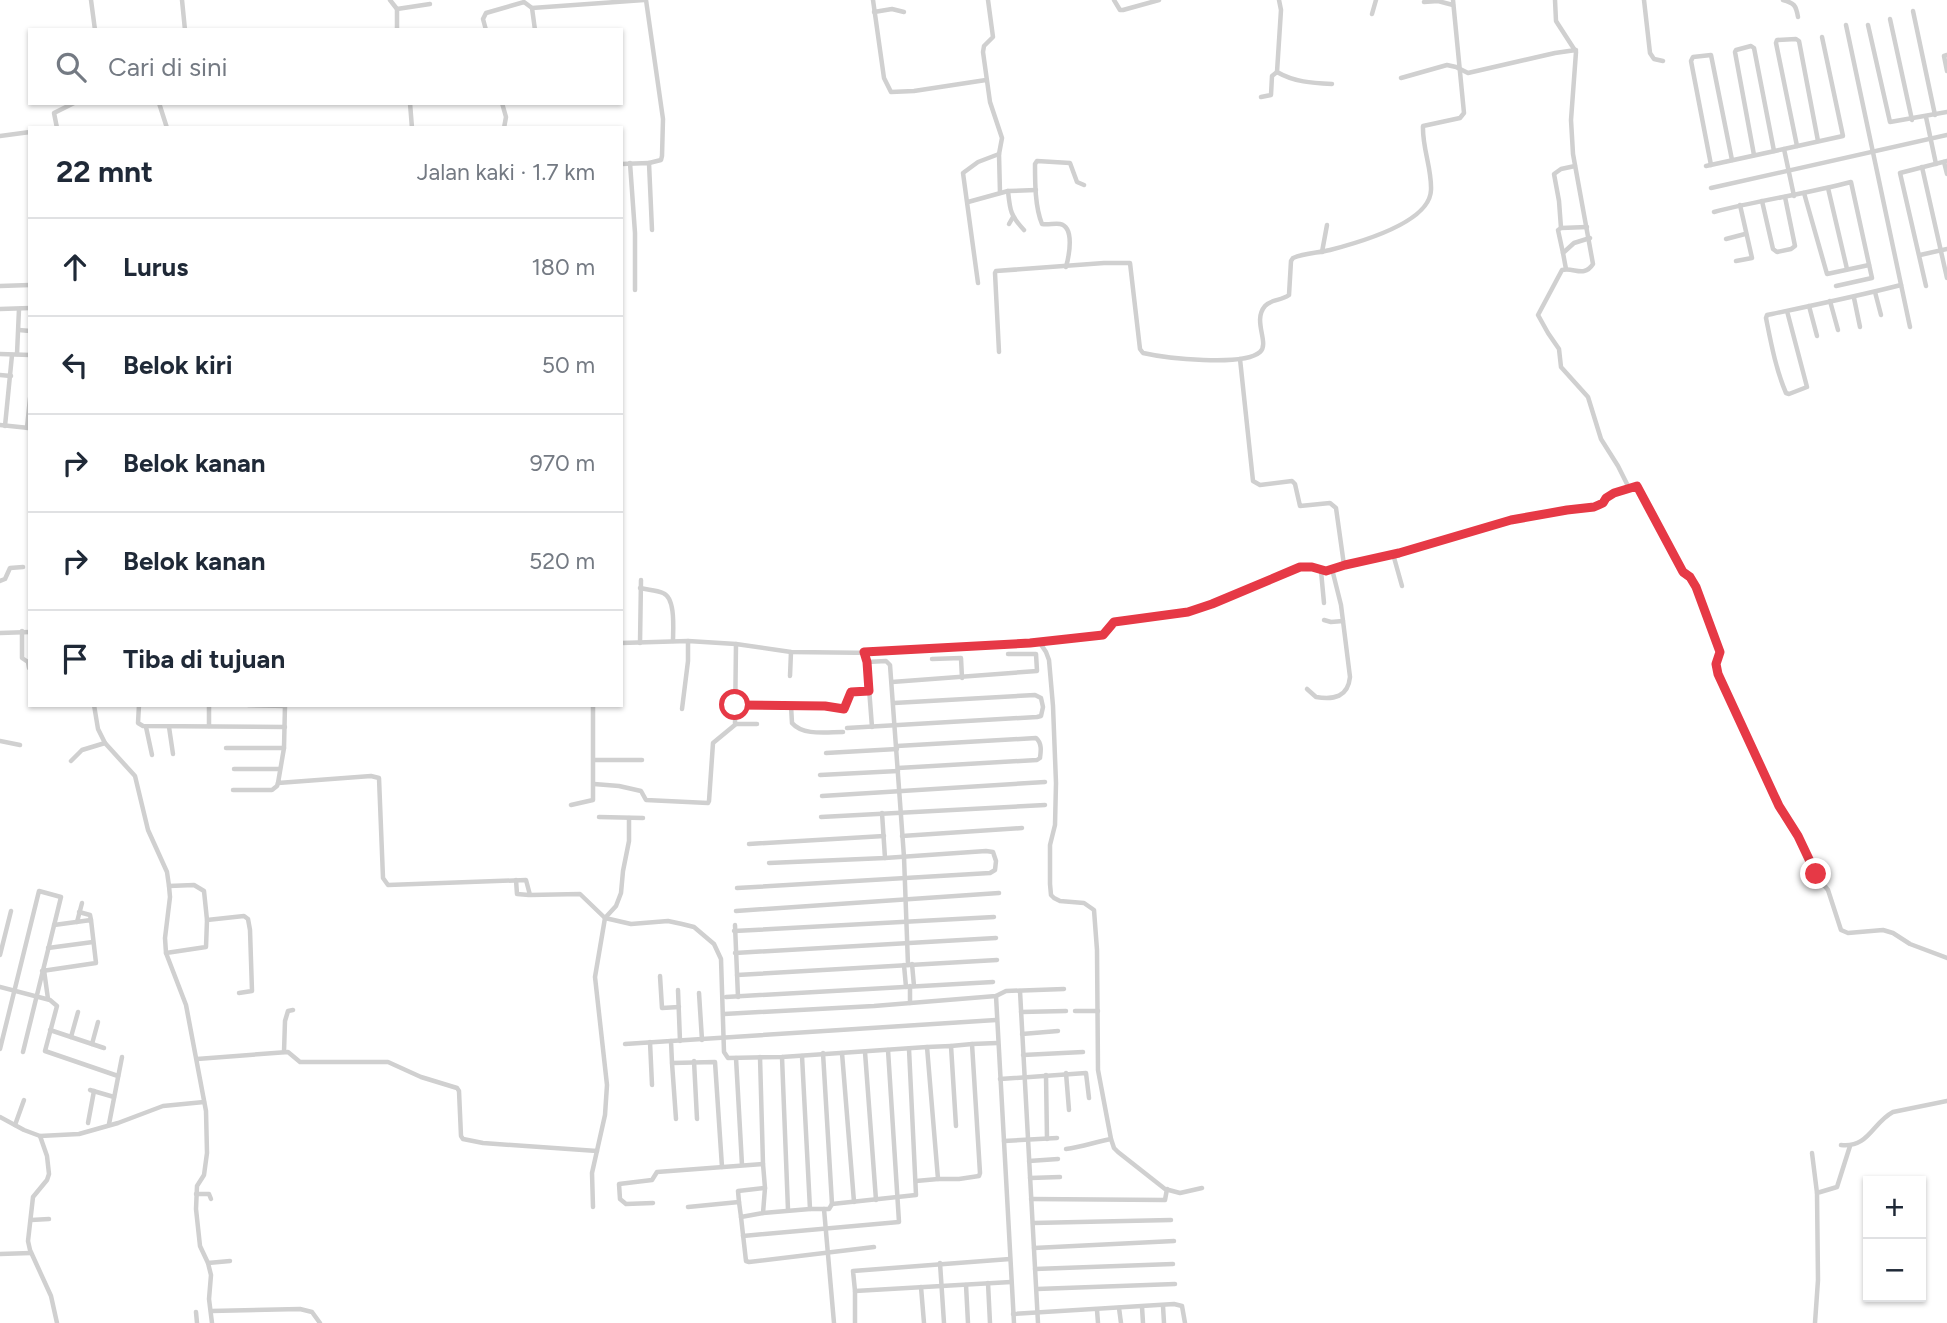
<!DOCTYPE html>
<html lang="id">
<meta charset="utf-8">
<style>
body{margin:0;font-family:Figtree,sans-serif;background:#f6f6f7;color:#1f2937}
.controls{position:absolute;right:21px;bottom:21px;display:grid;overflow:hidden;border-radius:0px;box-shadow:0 2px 5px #0004}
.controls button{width:63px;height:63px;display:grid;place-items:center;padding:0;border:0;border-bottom:2px solid #e0e1e3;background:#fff;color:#1f2937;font:35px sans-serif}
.stop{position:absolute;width:21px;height:21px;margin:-16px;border:5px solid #e63946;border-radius:50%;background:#fff}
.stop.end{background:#e63946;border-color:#fff;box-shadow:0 2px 7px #0008}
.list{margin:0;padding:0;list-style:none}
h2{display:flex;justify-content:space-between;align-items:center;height:91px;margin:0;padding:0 28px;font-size:30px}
h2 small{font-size:23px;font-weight:400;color:#747a83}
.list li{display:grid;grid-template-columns:46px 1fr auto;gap:21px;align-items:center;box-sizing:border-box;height:98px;padding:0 28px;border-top:2px solid #e0e1e3}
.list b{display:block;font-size:26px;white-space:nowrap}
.list em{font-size:23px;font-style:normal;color:#747a83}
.icon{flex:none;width:38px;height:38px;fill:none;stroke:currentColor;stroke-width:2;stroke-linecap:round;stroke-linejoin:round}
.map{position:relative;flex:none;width:1947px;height:1323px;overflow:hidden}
.search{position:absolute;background:#fff;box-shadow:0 2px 5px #0004;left:28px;top:28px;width:595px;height:77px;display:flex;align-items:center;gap:18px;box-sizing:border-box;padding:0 24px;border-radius:0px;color:#747a83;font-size:26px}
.panel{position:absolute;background:#fff;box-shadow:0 2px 5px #0004;left:28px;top:126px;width:595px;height:581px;border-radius:0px}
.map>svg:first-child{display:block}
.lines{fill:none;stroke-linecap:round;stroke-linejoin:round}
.street{stroke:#d0d0d0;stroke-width:4.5}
.route{stroke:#e63946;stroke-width:9}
</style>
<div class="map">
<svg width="1947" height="1323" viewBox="0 0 1947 1323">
<rect width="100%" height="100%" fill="#fff"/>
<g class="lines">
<g class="street">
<path d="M91,0L95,30"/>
<path d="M182,0L185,30"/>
<path d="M390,0L397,9V30"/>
<path d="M646,0L663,119L662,156L661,160L649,163"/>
<path d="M873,0L884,78L891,92L914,91L986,80"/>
<path d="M988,0L993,37L984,46L983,52L990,102L1002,138L999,154L1000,193"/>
<path d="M1114,0L1120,10H1123L1159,0"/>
<path d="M1279,0L1281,10L1277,72C1294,82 1312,83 1332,84"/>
<path d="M1555,0L1556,21L1576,52L1571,120L1573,154L1593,264C1584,278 1574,267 1562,270L1538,315L1548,333L1559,349L1561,367L1588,397L1601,439L1618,466L1629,488"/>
<path d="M1644,0L1650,53L1654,59L1663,61"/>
<path d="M1783,0C1794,3 1796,5 1798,17"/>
<path d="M1424,2L1438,1L1453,5"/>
<path d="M532,8L535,30"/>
<path d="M397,9L430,4"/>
<path d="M1913,11L1935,115"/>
<path d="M874,12L892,9L904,12"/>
<path d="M1372,14L1376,0"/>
<path d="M1890,19L1912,120"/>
<path d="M1846,25L1910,327"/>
<path d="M1868,25L1890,122L1947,112"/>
<path d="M486,30L483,19L486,13L524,2L532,8L644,0"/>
<path d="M1947,55L1944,56L1947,71"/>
<path d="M1401,78L1447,65L1456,67L1468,73L1555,53L1576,50"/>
<path d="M1261,97L1271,95L1272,76L1277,72"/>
<path d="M159,103L167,128"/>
<path d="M410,103L412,128"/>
<path d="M502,103L506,117L504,128"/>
<path d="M1926,117L1936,164"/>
<path d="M57,128L54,113L74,103"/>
<path d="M0,136L30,132"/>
<path d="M1797,146L1776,43L1777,40L1796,39L1799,41L1818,141"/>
<path d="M1784,149L1843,136L1822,37"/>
<path d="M1754,155L1735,52L1736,50L1751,46L1754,48L1774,151"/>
<path d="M1944,162L1947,174"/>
<path d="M630,163L635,233V290"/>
<path d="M621,164L649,163L652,230"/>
<path d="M1711,165L1691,61L1693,57L1711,55L1732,160"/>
<path d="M1706,166L1784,149L1794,196"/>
<path d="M1922,167L1947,278"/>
<path d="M1711,188L1947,135"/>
<path d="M1828,188L1847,269"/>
<path d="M1008,191C1010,210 1010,215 1024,230"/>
<path d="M1804,193L1827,274L1869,265"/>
<path d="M1762,201L1773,249L1777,252L1791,249L1795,246L1785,197"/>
<path d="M968,202L1008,191L1036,190"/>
<path d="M1714,212C1760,200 1806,194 1851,182L1872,278L1836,286"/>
<path d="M1009,224L1013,217"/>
<path d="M1561,228L1559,201L1554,174L1561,169L1575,166"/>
<path d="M1726,239L1745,234"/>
<path d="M1322,252L1327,225"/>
<path d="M1563,253L1558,230L1561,228L1587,227"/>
<path d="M1920,255L1947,249"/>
<path d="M1736,261L1752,258L1740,205"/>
<path d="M1066,267C1069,256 1075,227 1060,224C1055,223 1048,225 1042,224C1035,207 1035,183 1035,164L1037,161L1070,163L1077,182L1084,185"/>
<path d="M1566,269L1563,253L1574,243L1590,238"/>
<path d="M978,283L963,173L978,162L999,154"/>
<path d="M0,286L30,285"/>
<path d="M1926,286L1900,173L1947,161"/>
<path d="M1875,292L1881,315"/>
<path d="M1854,298L1860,327"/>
<path d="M1830,301L1838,330"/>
<path d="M1809,306L1817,336"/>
<path d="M0,309L30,308"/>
<path d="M1787,311L1807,387L1789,394L1786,393C1776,370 1771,343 1766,318L1767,315L1772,314C1815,305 1858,296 1901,285"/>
<path d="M19,330L30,331"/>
<path d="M999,352L995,273L996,271L1104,263H1130L1140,349L1143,353C1165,358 1243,367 1260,352C1270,343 1252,321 1265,306C1271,299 1281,301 1289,295L1291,261L1293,258C1305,253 1318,253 1330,250C1357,243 1430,223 1431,190C1432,169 1422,147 1423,126L1460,118L1464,113L1453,0"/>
<path d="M0,354L30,355"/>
<path d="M17,354L19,309"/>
<path d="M1240,359L1253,481L1260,485L1292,481L1295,484L1300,506L1330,503L1336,508L1344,565"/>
<path d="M0,375L11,376"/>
<path d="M0,425L29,428"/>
<path d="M5,426L12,355"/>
<path d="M27,428L30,398"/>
<path d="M1393,554L1402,586"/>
<path d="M1321,571L1324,603"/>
<path d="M0,581L5,579L10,568L23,567"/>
<path d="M640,588C648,590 656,590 663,593C676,598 673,630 673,641"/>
<path d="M1324,620L1331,622L1343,621"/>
<path d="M22,631V658L28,662L29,668"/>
<path d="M0,633L30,632"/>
<path d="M621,643L688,641L736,644L791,652L878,653L1030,643L1103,634L1114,622L1188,612L1212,604L1300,567H1312L1326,571L1344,565L1399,553L1511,520L1541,514L1594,507L1603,503L1606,498L1614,493L1637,486L1683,572L1690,577L1696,587L1720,652L1716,664L1718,674L1778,806L1798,836L1819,879L1828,890L1841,930L1848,933L1883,930L1893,933L1910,944L1947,958"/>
<path d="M640,643L641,580"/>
<path d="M1040,643L1046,652L1049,660L1053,706L1056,783L1055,825L1050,845V884L1051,895L1054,898L1060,901L1084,903L1094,910L1097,950L1098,1070L1111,1139L1114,1148L1118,1152L1165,1189L1180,1193L1202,1188"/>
<path d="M736,644L735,723L737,724H757"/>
<path d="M864,652L867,662L886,661L890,665L904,857L908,965"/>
<path d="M932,659L961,658L962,678"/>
<path d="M867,662L872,727"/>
<path d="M790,676L791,652"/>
<path d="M892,682L1037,671L1036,654H1008"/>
<path d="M1307,689L1316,697C1334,700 1348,697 1350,677L1341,605L1332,569"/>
<path d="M94,705L98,729L105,743L135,776L148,830L167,872L169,886L170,897L165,938L166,953L186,1005L206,1111L207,1153L204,1175L197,1186L196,1209L200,1246L208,1263L211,1275L209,1299L212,1323"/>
<path d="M139,705L138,723L143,726L285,727"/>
<path d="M209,705V726"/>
<path d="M248,705L285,706"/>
<path d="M285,705L284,748L278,783L371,776L379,778L383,878L388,885L526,880L530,895L580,894L605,918L631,924L668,921L682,924L694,927L714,944L721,959L724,1052L728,1058L782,1057L927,1047L938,1179L916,1181"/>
<path d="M735,705L825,706L844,709L851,692L869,691"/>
<path d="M791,706L792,723C803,736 827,732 843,732"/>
<path d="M682,709L688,661V641"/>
<path d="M146,727L152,755"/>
<path d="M169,727L173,754"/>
<path d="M847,728L1037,717L1041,716L1043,707L1041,698L1035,695L894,703"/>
<path d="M0,741L20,745"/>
<path d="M897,746L1036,738C1042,743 1041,751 1040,758L1037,760L898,768"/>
<path d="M226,748H284"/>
<path d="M826,753L897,749"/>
<path d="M594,760H642"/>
<path d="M71,761L82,750L105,743"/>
<path d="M234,769H279"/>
<path d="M820,775L898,771"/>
<path d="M594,784L619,786L641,791L646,800L708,803L709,801L713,743L736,724"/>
<path d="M233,790H272L277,786L278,783"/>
<path d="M822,796L1045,782"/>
<path d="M571,805L593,800V705"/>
<path d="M882,813L885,858"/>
<path d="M599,817L643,818"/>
<path d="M821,817L1045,805"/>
<path d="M902,836L1022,828"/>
<path d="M749,844L884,836"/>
<path d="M516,880L517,894L529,895"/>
<path d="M169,886L194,885L204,891L207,920L244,916L248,919L250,930L252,991L239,993"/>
<path d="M737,888L990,873L995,870L996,861L993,852L986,851L885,858L769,863"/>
<path d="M736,911L999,893"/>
<path d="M79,912L90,915L91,920"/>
<path d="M77,922L82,903"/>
<path d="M735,925L738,997"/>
<path d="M734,931L994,917"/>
<path d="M48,948L93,942"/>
<path d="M166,953L206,947L207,920"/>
<path d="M735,953L996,938"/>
<path d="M0,955L11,911"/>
<path d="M912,964L914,986"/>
<path d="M904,965L906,987"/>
<path d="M44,970L48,999"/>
<path d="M42,971L96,963L91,920L54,925"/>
<path d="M737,975L997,960"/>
<path d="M660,976L662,1008L679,1007"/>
<path d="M910,986V1003"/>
<path d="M0,987L50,1000L57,1006L45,1051L118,1076"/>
<path d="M678,990L680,1041"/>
<path d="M1020,991L1038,1323"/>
<path d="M699,993L702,1040"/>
<path d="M996,996L1014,1323"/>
<path d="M726,997L993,982"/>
<path d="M1075,1011H1098"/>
<path d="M1021,1012L1066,1011"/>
<path d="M724,1014L874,1006L996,996L1006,991L1064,989"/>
<path d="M50,1030L104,1048"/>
<path d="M1022,1034L1058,1031"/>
<path d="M71,1037L78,1012"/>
<path d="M650,1042L652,1085"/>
<path d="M92,1044L98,1022"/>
<path d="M625,1044L671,1041"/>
<path d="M972,1044L997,1043"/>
<path d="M927,1047L951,1046L956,1126"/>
<path d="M0,1049L39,891L61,897L23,1052"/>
<path d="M284,1052L285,1021L288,1011L293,1010"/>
<path d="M865,1052L876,1200"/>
<path d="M823,1053L832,1204L916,1195L909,1049"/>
<path d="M842,1053L854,1202"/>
<path d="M1023,1055L1083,1052"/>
<path d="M802,1056L810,1209"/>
<path d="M760,1057L763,1164"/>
<path d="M782,1057L788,1210"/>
<path d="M736,1058L742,1165"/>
<path d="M197,1059L288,1052L300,1062H388L421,1077L457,1088L459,1091L461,1136L463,1139L483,1143L597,1151"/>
<path d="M694,1061L697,1119"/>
<path d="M672,1063L671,1041L996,1020"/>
<path d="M1066,1073L1069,1110"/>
<path d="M1046,1075L1047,1139"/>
<path d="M1000,1079L1086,1073L1089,1098"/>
<path d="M90,1090L114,1097"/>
<path d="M0,1117L24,1130L40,1136L79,1134L118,1123L163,1106L204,1102"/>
<path d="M676,1119L672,1063L715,1062L722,1167"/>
<path d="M88,1123L94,1091"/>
<path d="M109,1124L122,1057"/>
<path d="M15,1125L24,1100"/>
<path d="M40,1136L47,1156L49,1174L47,1180L33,1197L28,1241L30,1250L51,1296L57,1323"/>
<path d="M1004,1141L1057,1138"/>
<path d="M1841,1145C1869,1148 1872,1123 1893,1112L1947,1101"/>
<path d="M1066,1149C1082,1147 1095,1142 1111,1139"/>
<path d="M1812,1153L1817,1193"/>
<path d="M1029,1161L1058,1159"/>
<path d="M1030,1178L1060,1177"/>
<path d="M938,1179H959L979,1176L980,1173L972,1044L951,1046"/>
<path d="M196,1194H209L211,1199"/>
<path d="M1031,1199L1165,1200L1167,1189"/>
<path d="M739,1202L738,1191L765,1188"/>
<path d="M653,1203L626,1204L620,1199L619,1184L652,1180L657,1172L763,1164L765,1188L763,1213L741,1217L739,1202L688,1207"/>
<path d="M593,1207L592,1173L605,1115L607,1085L595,977L605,918L616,906L621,893L623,871L629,841V818"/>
<path d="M824,1209L834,1323"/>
<path d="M763,1213L810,1209H829L832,1204"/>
<path d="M741,1217L746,1261L749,1262L874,1247"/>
<path d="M31,1220L49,1219"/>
<path d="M1033,1223L1171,1220"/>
<path d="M743,1236L899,1222L888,1050"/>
<path d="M1034,1248L1174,1241"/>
<path d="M0,1254L31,1253"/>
<path d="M1010,1259L853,1271L855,1291L1011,1282"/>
<path d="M208,1263L230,1261"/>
<path d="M940,1263L944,1323"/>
<path d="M1035,1269L1173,1264"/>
<path d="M988,1283L990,1323"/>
<path d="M966,1285L968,1323"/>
<path d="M921,1287L924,1323"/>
<path d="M1037,1289L1175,1284"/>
<path d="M855,1291V1323"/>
<path d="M1163,1306L1164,1323"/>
<path d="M1142,1307L1143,1323"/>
<path d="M1119,1308L1121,1323"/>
<path d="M1097,1310L1098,1323"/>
<path d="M211,1311L300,1309L312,1312L320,1323"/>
<path d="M196,1312L197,1323"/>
<path d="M1013,1314L1174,1304L1182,1306L1185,1323"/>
<path d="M1815,1323L1818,1280L1817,1193L1837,1187L1850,1146"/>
</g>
</g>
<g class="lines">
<path class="route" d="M735,705L825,706L844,709L851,692L869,691L867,662L864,652L1030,643L1103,635L1114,622L1188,612L1212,604L1300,567H1312L1326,571L1345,565L1399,553L1511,520L1567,510L1594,507L1603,503L1606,498L1614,493L1637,486L1683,572L1690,577L1696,587L1720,652L1716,664L1718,674L1779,806L1798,836L1816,874"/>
</g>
</svg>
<div class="controls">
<button>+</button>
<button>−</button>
</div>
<div class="stop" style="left:735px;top:705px"></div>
<div class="stop end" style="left:1816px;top:874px"></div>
<div class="search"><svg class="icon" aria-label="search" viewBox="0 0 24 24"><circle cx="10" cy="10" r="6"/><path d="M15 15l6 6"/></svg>Cari di sini</div>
<section class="panel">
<h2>22 mnt<small>Jalan kaki · 1.7 km</small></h2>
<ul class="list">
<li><svg class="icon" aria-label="ahead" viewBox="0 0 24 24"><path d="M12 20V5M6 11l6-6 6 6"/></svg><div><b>Lurus</b></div><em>180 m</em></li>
<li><svg class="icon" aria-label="left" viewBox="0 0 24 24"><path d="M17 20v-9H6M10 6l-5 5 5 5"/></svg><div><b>Belok kiri</b></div><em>50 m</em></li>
<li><svg class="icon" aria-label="right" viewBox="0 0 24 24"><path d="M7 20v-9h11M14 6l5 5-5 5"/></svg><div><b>Belok kanan</b></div><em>970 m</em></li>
<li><svg class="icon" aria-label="right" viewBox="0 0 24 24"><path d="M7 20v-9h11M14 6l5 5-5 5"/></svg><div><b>Belok kanan</b></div><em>520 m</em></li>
<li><svg class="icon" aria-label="arrive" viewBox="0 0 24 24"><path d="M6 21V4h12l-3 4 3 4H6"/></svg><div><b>Tiba di tujuan</b></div></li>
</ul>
</section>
</div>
